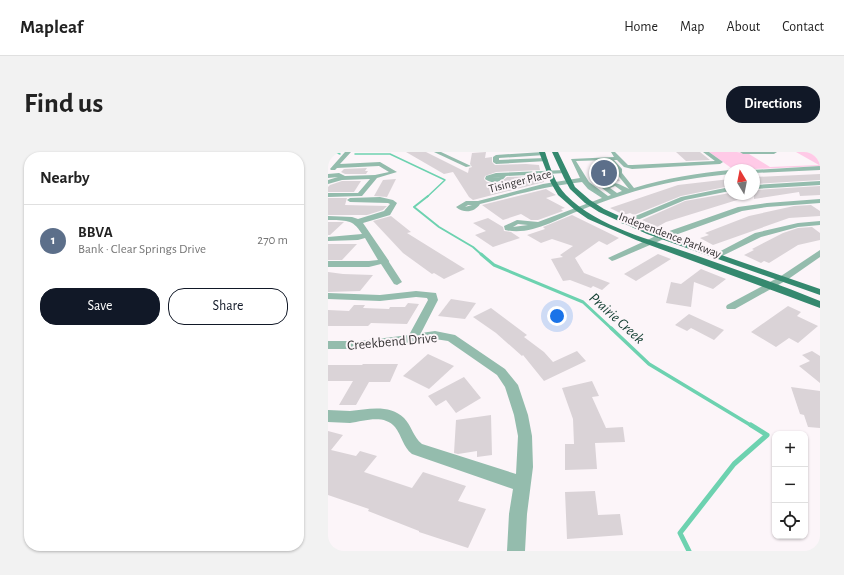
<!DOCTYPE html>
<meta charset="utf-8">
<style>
body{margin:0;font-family:"Alegreya Sans",sans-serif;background:#f2f2f2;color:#222}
.controls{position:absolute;right:12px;bottom:12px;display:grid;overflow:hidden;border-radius:8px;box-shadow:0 1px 3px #0004}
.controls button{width:36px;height:36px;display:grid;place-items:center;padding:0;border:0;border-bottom:1px solid #e0e0e0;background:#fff;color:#222;font:20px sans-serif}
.compass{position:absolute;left:396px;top:12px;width:36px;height:36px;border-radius:50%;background:#fff;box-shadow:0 1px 3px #0004;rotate:350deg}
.you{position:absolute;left:229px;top:164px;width:14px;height:14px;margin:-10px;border:3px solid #fff;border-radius:50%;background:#1a73e8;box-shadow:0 0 0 6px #1a73e833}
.badge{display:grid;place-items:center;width:26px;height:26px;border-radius:50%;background:#111827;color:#fff;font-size:13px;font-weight:700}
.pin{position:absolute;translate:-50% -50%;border:2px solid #fff;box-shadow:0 1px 4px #0006}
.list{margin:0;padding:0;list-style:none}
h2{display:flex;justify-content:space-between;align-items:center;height:52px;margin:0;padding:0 16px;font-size:17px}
h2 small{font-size:13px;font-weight:400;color:#767676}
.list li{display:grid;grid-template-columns:26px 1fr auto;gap:12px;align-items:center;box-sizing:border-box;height:72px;padding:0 16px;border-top:1px solid #e0e0e0}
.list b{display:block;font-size:15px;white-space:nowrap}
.list p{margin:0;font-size:13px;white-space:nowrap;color:#767676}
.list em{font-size:13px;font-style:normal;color:#767676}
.actions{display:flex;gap:8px;padding:12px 16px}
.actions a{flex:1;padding:9px 0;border:1px solid #111827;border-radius:16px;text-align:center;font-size:14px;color:#111827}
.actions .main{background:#111827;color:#fff}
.icon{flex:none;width:22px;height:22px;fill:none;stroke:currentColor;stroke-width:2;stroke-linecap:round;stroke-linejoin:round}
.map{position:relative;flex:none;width:492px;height:399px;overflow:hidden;border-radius:16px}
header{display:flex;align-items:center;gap:24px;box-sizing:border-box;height:56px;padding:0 20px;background:#fff;border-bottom:1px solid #e0e0e0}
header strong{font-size:19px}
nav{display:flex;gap:22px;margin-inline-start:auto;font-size:14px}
.intro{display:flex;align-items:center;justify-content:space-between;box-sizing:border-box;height:96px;padding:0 24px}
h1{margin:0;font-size:28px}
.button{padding:10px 18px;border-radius:16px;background:#111827;color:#fff;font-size:14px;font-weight:700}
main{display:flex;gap:24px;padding:0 24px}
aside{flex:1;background:#fff;border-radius:16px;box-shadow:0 1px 3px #0004}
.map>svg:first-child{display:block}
.green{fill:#ffcae7}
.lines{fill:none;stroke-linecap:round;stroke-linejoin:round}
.stream-far4{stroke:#6dd2b0;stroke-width:1.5}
.stream-far3{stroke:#6dd2b0;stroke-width:2}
.stream-far2{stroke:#6dd2b0;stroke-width:3}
.stream-far1{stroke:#6dd2b0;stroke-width:3.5}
.stream{stroke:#6dd2b0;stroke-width:5}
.building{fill:#dad3d7}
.minor{fill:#94bcad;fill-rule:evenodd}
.major{fill:#35896f;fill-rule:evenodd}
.labels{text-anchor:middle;stroke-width:4;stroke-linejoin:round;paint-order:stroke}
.far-street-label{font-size:12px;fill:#353334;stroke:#fcf5f9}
.street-label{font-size:14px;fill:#353334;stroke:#fcf5f9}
.water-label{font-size:15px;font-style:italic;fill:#103d30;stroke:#fcf5f9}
</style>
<header>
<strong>Mapleaf</strong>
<nav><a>Home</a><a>Map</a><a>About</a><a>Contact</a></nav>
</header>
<div class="intro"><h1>Find us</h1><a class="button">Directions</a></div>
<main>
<aside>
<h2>Nearby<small></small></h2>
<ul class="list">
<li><span class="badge" style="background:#5c6f8a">1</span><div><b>BBVA</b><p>Bank · Clear Springs Drive</p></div><em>270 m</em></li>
</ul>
<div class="actions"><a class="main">Save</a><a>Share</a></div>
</aside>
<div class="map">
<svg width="492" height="399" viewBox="0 0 492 399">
<rect width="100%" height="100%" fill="#fcf5f9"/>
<path class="green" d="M381,0H409L421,2L442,15L491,13L468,0H492V14L406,18Z"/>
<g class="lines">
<g class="stream-far4">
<path d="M7,0L12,2"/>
<path d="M27,2H62L117,28L99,45"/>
</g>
<path class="stream-far3" d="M100,44L86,55L111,75L145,95L154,103"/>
<path class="stream-far2" d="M153,102L166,113L255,150L284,177"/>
<path class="stream-far1" d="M283,176L321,212L424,274"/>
<path class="stream" d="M361,399L352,381L406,312L439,283L423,273"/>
</g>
<g class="building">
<path d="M78,0H98L140,21L141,16L144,15L142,12L144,1L158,0L157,6L164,5V10L167,13L198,12L211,13L212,18L168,20L157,24L156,27L159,30L168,32L174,29L179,25L214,24L216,30L145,48L141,45L125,20L116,22Z"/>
<path d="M348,0H372L382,8L358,9Z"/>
<path d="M268,10H279L287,18V22L292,29L268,31L262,21L272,16Z"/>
<path d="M39,16L37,19H40L38,22H17L13,20L16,17Z"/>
<path d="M492,22V28L426,32V25Z"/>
<path d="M68,27L59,45L46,44L55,28Z"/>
<path d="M402,27V34L353,44L306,63L302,61L296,63L282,56L350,33Z"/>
<path d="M14,29H33L26,40H0V35L2,33Z"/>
<path d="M492,34V43L472,44L471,40L426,47V38Z"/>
<path d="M218,37L228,43L218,46L237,56L233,57L235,59L210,68H203L193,62L175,68L154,53Z"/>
<path d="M402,41V42H422V44L338,70L329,75L314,68L357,49Z"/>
<path d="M0,46H19L17,53L59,54L55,58L39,63H0Z"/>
<path d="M483,53L492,59V64L461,66L385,93L372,86L381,83L377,81L421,64L466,54Z"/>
<path d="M244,63L291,86L279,93L271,89L247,106L256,121L282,131L274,138L265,134L263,136L242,128L235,129L223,107L235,105L232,103L245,94L224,87L213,91L199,83L217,77L215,75Z"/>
<path d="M63,64L83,80L79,81L137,117L116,127L106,121L104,122L75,101L45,69Z"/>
<path d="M160,66L175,75L176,79L183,80L192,86L165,95L147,83L158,79L145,71Z"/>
<path d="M0,70H16L2,83H0Z"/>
<path d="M484,75L492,81V88L470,93L441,111L436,109L433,111L416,103L426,98L424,97L455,81L470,76Z"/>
<path d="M0,92H29L14,108H0Z"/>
<path d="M330,102L343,107L308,129L296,122Z"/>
<path d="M373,117L398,127L385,137L366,130L363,155L338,151L343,130L353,132Z"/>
<path d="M0,120L15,122L45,123L32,139L0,140Z"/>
<path d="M123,147L148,151L137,167L110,164Z"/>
<path d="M80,151L91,152L79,172L43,171L40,174H0V158L21,159L26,153H37L35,156L61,157L62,155H77Z"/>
<path d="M460,154L473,160L469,164L490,174L470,191L461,186L448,195L423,180Z"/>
<path d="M163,156L199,183L196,185L216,200L225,210L249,199L258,209L216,229L195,203L194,204L168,181L145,165Z"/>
<path d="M361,162L396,178L386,188L363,176L359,179L347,173Z"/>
<path d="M484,199L492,204V231L471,214L482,209L474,203Z"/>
<path d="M100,202L126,214L101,237L75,224Z"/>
<path d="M35,212H70L62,230H41L28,253H11L25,229H0V213H34Z"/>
<path d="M136,225L153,246L128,261L118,248L108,254L100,244Z"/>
<path d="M264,229L271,244L264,245L278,276L295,275L297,290L267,291L269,317L237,318V292H246L245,267L234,236Z"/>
<path d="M463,235L492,239V276L480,275L476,263L472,262Z"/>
<path d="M163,263L164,303L149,305V299L130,302L126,301L128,268Z"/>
<path d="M0,279L15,283L3,298L28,304L32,299L49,304L36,320L84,336L95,320L138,334L130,349L158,357L140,396L91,380V379L40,359L41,357L0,343Z"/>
<path d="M267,339L270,363L292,362L295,383L239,387L237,340Z"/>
</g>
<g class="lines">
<g class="minor">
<path d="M17,0H23L12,12L52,10L69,20L49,26L34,44L0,45V41H30L42,27L14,28L0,32V28L10,25L0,26V22L11,21L17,24L47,23L61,20L51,14L9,16L7,18H3L2,17Z"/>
<path d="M106,0H113L143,14L138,15Z"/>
<path d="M215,0L218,2L217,3L171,6V8L217,6L220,8L219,9L168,12L165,10V5L168,3Z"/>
<path d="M283,0H287L300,13H304L387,9L375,0H381L395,10L392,12L304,17L296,15L289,8H286L294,17V21L306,36C338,26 370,21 402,18V22C372,25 344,29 315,37C293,43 274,50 253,58C229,67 203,84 177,78L176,74L189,68L210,70L274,46L260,37L254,30C219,34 186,43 152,52C147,60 136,62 128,55L138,49H150L215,32L252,26L243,7L286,5ZM280,8L289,18L288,21L301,37C290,32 285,27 274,36L283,43L280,44L261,30L248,9ZM287,34L294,39L289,41L282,36ZM140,53H144L137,55ZM190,72L200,73L185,75Z"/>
<path d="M412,0H449L446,2H415Z"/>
<path d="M492,14V18L426,21V18H424Z"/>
<path d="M236,18L238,19V21L178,24C173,31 163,32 157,27L158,24L168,21ZM171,25L163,26L172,25Z"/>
<path d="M492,29V33L426,37V33Z"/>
<path d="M402,35V39L357,48L300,72H294L293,70L353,45Z"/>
<path d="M52,45L65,48L69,51L62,63L35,71L61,109V110L74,130L69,133L66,132L53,112L41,115H0V109H41L50,108L37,86L30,88L0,89V85L34,82C24,66 18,69 0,68V64L24,65L30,67L56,59L62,52L60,51L22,50L19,48L22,46Z"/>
<path d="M492,47V51L439,55L414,59L336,87L287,108L284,109L280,106L330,83L410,55L439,51Z"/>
<path d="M492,69V73L470,75L433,85L392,105L389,106L385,103L427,81L470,71Z"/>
<path d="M492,98V105L459,128L407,157H399L398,155L399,153L453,124Z"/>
<path d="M88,139L108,141L110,148L93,181L107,179L127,183L177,217L190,233L200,263L204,284L205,315L199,362L197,399H179L181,362L185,337L84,302C75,295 74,284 67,275C56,262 36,269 22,271C15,271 7,270 0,270V258C7,258 15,259 22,259C40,257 62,252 76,266C84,274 85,285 94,292L188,322L190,284L186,263L177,235L169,223L120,189L107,187L32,197H0V189H32L81,183L100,148L99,146L88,145L52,149L0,147V141L52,143Z"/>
</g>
<g class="major">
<path d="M211,0H217C222,15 227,32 238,43C271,76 322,87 364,102C407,117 450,132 492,149V156L308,88L260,67L247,58L230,43L223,31Z"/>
<path d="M224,0H230L247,35L262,48L276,57L324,79L492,137V143L319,82L271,60L257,51L242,37L236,26Z"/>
</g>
</g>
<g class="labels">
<g class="far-street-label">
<text transform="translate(192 29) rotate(-14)" y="4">Tisinger Place</text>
<text transform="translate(342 83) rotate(21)" y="4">Independence Parkway</text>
</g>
<g class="street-label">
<text transform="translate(64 189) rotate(-5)" y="5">Creekbend Drive</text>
</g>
<g class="water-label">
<text transform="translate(289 166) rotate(42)" y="5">Prairie Creek</text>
</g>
</g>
</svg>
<div class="controls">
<button>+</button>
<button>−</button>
<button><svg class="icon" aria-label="locate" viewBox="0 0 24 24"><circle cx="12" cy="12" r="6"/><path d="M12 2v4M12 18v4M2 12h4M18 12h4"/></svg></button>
</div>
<svg class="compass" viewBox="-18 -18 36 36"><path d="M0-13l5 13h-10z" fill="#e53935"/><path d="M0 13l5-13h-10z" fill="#767676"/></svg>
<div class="you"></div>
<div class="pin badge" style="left:276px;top:21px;background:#5c6f8a">1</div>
</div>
</main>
